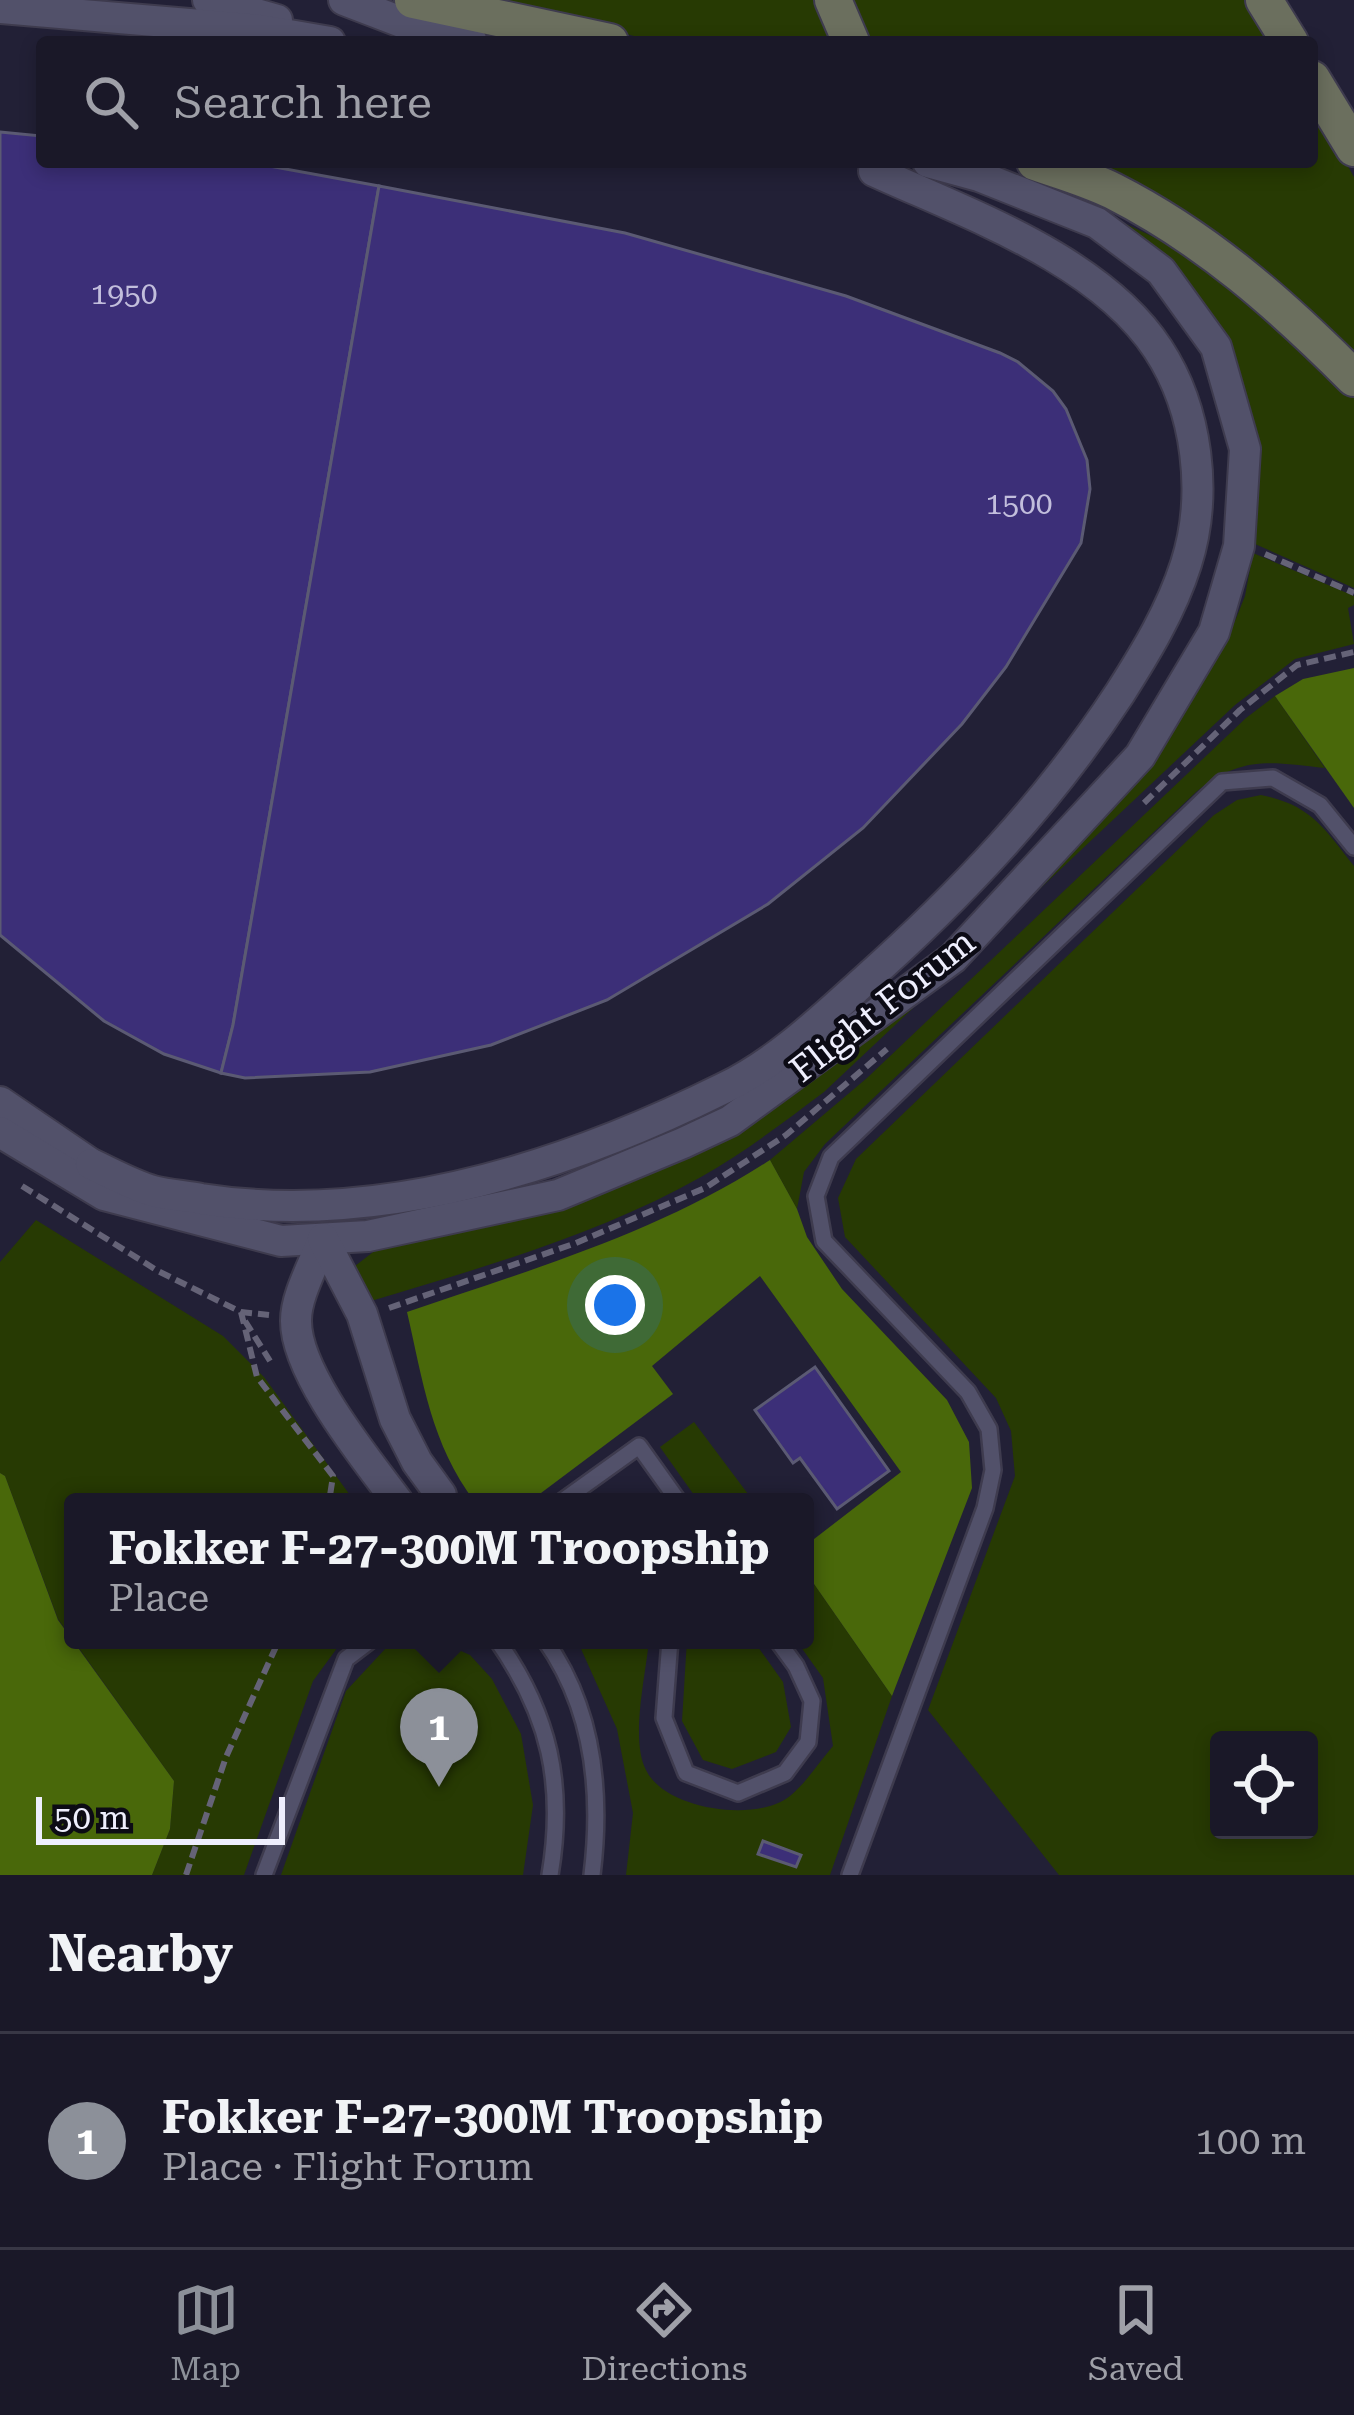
<!DOCTYPE html>
<meta charset="utf-8">
<style>
body{margin:0;font-family:"Roboto Serif",serif;background:#272534;color:#f1f3f6}
.controls{position:absolute;right:36px;bottom:36px;display:grid;overflow:hidden;border-radius:12px;box-shadow:0 6px 18px #0003}
.controls button{width:108px;height:108px;display:grid;place-items:center;padding:0;border:0;border-bottom:3px solid #383745;background:#1a1828;color:#f1f3f6;font:60px sans-serif}
.scale{position:absolute;left:36px;bottom:30px;width:249px;box-sizing:border-box;padding-left:12px;border:6px solid #eeeefd;border-top:0;font-size:33px;line-height:42px;white-space:nowrap;color:#eeeefd;-webkit-text-stroke:9px #0c0b15;paint-order:stroke}
.you{position:absolute;left:615px;top:1305px;width:42px;height:42px;margin:-30px;border:9px solid #fff;border-radius:50%;background:#1a73e8;box-shadow:0 0 0 18px #1a73e833}
.badge{display:grid;place-items:center;width:78px;height:78px;border-radius:50%;background:#8c9099;color:#fff;font-size:39px;font-weight:700}
.pin{position:absolute;translate:-50% -99px;filter:drop-shadow(0 3px 6px #0008)}
.pin::after{content:'';position:absolute;top:63px;width:42px;height:36px;background:inherit;clip-path:polygon(0 0,100% 0,50% 100%)}
.popup{position:absolute;left:64px;top:1493px;width:750px;height:156px;box-sizing:border-box;display:grid;place-content:center;border-radius:12px;background:#1a1828;filter:drop-shadow(0 3px 9px #0005);font-size:39px;white-space:nowrap;color:#9fa0a8}
.popup b{font-size:45px;color:#f1f3f6}
.popup::after{content:'';position:absolute;left:50%;top:100%;margin-left:-24px;border:24px solid transparent;border-top-color:#1a1828}
.list{margin:0;padding:0;list-style:none}
h2{display:flex;justify-content:space-between;align-items:center;height:156px;margin:0;padding:0 48px;font-size:51px}
h2 small{font-size:39px;font-weight:400;color:#9fa0a8}
.list li{display:grid;grid-template-columns:78px 1fr auto;gap:36px;align-items:center;box-sizing:border-box;height:216px;padding:0 48px;border-top:3px solid #383745}
.list b{display:block;font-size:45px;white-space:nowrap}
.list p{margin:0;font-size:39px;white-space:nowrap;color:#9fa0a8}
.list em{font-size:39px;font-style:normal;color:#9fa0a8}
.icon{flex:none;width:66px;height:66px;fill:none;stroke:currentColor;stroke-width:2;stroke-linecap:round;stroke-linejoin:round}
.map{position:relative;flex:none;width:1354px;height:1875px;overflow:hidden}
.search{position:absolute;background:#1a1828;box-shadow:0 6px 18px #0003;left:36px;right:36px;top:36px;height:132px;display:flex;align-items:center;gap:30px;box-sizing:border-box;padding:0 42px;border-radius:12px;color:#9fa0a8;font-size:45px}
.sheet{height:372px;background:#1a1828}
nav{display:flex;justify-content:space-around;align-items:center;box-sizing:border-box;height:168px;border-top:3px solid #383745;background:#1a1828;font-size:33px;color:#9fa0a8}
nav a{display:grid;justify-items:center;gap:6px}
nav .on{color:#8c9099}
.map>svg:first-child{display:block}
.green{fill:#273a03;fill-rule:evenodd}
.forest{fill:#49680a}
.building{fill:#3c2f78;stroke:#5b5a73;stroke-width:3}
.lines{fill:none;stroke-linecap:round;stroke-linejoin:round}
.lane-casing{stroke:#3e3b4e;stroke-width:20}
.street-casing{stroke:#3e3b4e;stroke-width:34}
.secondary-casing{stroke:#3e3b4e;stroke-width:40}
.path{stroke:#656377;stroke-width:6;stroke-dasharray:12 6;stroke-linecap:butt}
.lane{stroke:#52516a;stroke-width:15}
.street{stroke:#52516a;stroke-width:30}
.secondary{stroke:#6b6f5e;stroke-width:36}
.labels{text-anchor:middle;stroke-width:9;stroke-linejoin:round;paint-order:stroke}
.number-label{font-size:30px;fill:#c2bedc}
.street-label{font-size:36px;fill:#eeeefd;stroke:#0c0b15}
</style>
<div class="map">
<svg width="1354" height="1875" viewBox="0 0 1354 1875">
<rect width="100%" height="100%" fill="#222036"/>
<g class="green">
<path d="M484,0H820L835,42H659Z"/>
<path d="M848,0H1255L1278,42H868Z"/>
<path d="M1312,103L1354,177V358L1079,162H1312Z"/>
<path d="M1107,215L1181,250L1275,318L1354,395V588L1255,544V447L1224,344Z"/>
<path d="M1253,553L1354,596V605L1348,608L1354,644L1295,659L1235,705L824,1092C784,1122 745,1152 701,1177C600,1234 481,1268 371,1301L355,1266L377,1249L752,1120L816,1078L910,1004L1148,761L1227,641L1245,596Z"/>
<path d="M1275,696L1325,768C1271,762 1241,755 1196,792L825,1144L804,1172L797,1209L770,1160L867,1078L1246,718Z"/>
<path d="M1261,795C1311,805 1324,828 1354,866V1875H1059L928,1710L1015,1476L1011,1431L996,1398L845,1237L838,1198L856,1159L1214,815L1237,800ZM1219,1740H1309V1830H1219Z"/>
<path d="M36,1220L223,1336L264,1377L355,1502H73V1640H343L313,1681L244,1875H152L170,1829L174,1781L58,1619L5,1476L0,1473V1262Z"/>
<path d="M694,1422L754,1502H699L660,1447Z"/>
<path d="M805,1571L892,1696L830,1875H626L633,1813L617,1729L577,1640H649C646,1674 630,1740 646,1770C665,1810 757,1823 790,1796C806,1783 819,1762 833,1746L823,1678L796,1640H805Z"/>
<path d="M436,1640L470,1655L492,1679L521,1734L533,1805L523,1875H281L346,1691L386,1648Z"/>
<path d="M687,1640H753L783,1682L791,1727L776,1752L732,1769L703,1760L682,1721Z"/>
</g>
<g class="forest">
<path d="M1354,668V808L1275,696L1303,679Z"/>
<path d="M770,1160L797,1209L807,1237L842,1289L947,1400L969,1442L972,1488L892,1696L805,1571V1546L901,1472L760,1276L652,1366L673,1394L529,1502H475C431,1444 423,1381 407,1312C533,1269 658,1233 770,1160Z"/>
<path d="M0,1473L5,1476L58,1620L174,1781L170,1829L152,1875H0Z"/>
</g>
<g class="building">
<path d="M0,132L42,136V162H247L379,186L233,1025L221,1073L164,1054L104,1021L0,935Z"/>
<path d="M379,186L625,233L846,296L1000,353L1018,362L1053,391L1066,409L1087,460L1090,489L1081,543L1006,667L962,724L863,828L768,904L607,1000L491,1045L370,1072L245,1078L221,1073L233,1025Z"/>
<path d="M815,1367L889,1471L837,1509L800,1458L793,1463L755,1410Z"/>
<path d="M763,1841L801,1855L796,1867L758,1854Z"/>
</g>
<g class="lines">
<defs>
<g id="lane">
<path d="M561,1502L639,1446L679,1502"/>
<path d="M497,1640C550,1715 565,1785 550,1875"/>
<path d="M545,1640C594,1709 602,1794 592,1875"/>
<path d="M670,1640L664,1718L686,1773L738,1793L785,1773L808,1742L812,1701L796,1666L777,1640"/>
<path d="M264,1875L346,1659L371,1640"/>
<path d="M850,1875L985,1508L993,1470L989,1429L968,1392L824,1241L816,1196L831,1157L1222,782L1273,778L1320,805L1354,847"/>
</g>
<g id="street">
<path d="M208,0L277,20"/>
<path d="M344,0L430,33L472,42"/>
<path d="M0,8L260,30L330,42"/>
<path d="M0,1102L91,1164L95,1174"/>
<path d="M0,1132L104,1195L281,1241L368,1236L558,1195L683,1143L730,1121L953,958L1140,756L1214,632L1239,546L1245,449L1216,347L1161,271L1097,223L979,176L928,162"/>
<path d="M91,1164C111,1173 132,1185 153,1191C168,1195 186,1196 201,1199C380,1227 565,1167 724,1088C776,1063 821,1020 863,982C961,895 1048,803 1120,693C1146,652 1171,611 1186,564C1208,495 1198,410 1158,349C1100,260 968,214 874,171"/>
<path d="M323,1239C315,1263 296,1295 296,1320C295,1373 367,1460 398,1502"/>
<path d="M323,1239L362,1314L395,1419L417,1462L441,1495"/>
</g>
<g id="secondary">
<path d="M413,0L610,42"/>
<path d="M833,0L851,42"/>
<path d="M1264,0L1290,42"/>
<path d="M1312,79L1354,148"/>
<path d="M1035,162C1061,171 1089,179 1113,191C1207,239 1280,304 1354,378"/>
</g>
</defs>
<use href="#lane" class="lane-casing"/>
<use href="#street" class="street-casing"/>
<use href="#secondary" class="secondary-casing"/>
<g class="path">
<path d="M1265,554L1354,593"/>
<path d="M1144,803L1240,710L1297,665L1354,652"/>
<path d="M22,1186L158,1271L241,1312L269,1315"/>
<path d="M389,1308L576,1243L705,1188L786,1135L887,1049"/>
<path d="M241,1312L257,1377L333,1476L329,1502"/>
<path d="M245,1321L270,1361"/>
<path d="M186,1875L226,1757L279,1640"/>
</g>
<use href="#lane" class="lane"/>
<use href="#street" class="street"/>
<use href="#secondary" class="secondary"/>
</g>
<g class="labels">
<g class="number-label">
<text x="124" y="304">1950</text>
<text x="1019" y="514">1500</text>
</g>
<g class="street-label">
<text transform="translate(882 1005) rotate(-38)" y="13">Flight Forum</text>
</g>
</g>
</svg>
<div class="controls">
<button><svg class="icon" aria-label="locate" viewBox="0 0 24 24"><circle cx="12" cy="12" r="6"/><path d="M12 2v4M12 18v4M2 12h4M18 12h4"/></svg></button>
</div>
<div class="scale">50 m</div>
<div class="you"></div>
<div class="pin badge" style="left:439px;top:1787px">1</div>
<div class="popup"><b>Fokker F-27-300M Troopship</b>Place</div>
<div class="search"><svg class="icon" aria-label="search" viewBox="0 0 24 24"><circle cx="10" cy="10" r="6"/><path d="M15 15l6 6"/></svg>Search here</div>
</div>
<section class="sheet">
<h2>Nearby<small></small></h2>
<ul class="list">
<li><span class="badge">1</span><div><b>Fokker F-27-300M Troopship</b><p>Place · Flight Forum</p></div><em>100 m</em></li>
</ul>
</section>
<nav>
<a class="on"><svg class="icon" aria-label="map" viewBox="0 0 24 24"><path d="M3 6l6-2 6 2 6-2v14l-6 2-6-2-6 2zM9 4v14M15 6v14"/></svg>Map</a>
<a><svg class="icon" aria-label="directions" viewBox="0 0 24 24"><path d="M12 3l9 9-9 9-9-9zM9 14v-3h6M13 9l2 2-2 2"/></svg>Directions</a>
<a><svg class="icon" aria-label="saved" viewBox="0 0 24 24"><path d="M7 4h10v16l-5-4-5 4z"/></svg>Saved</a>
</nav>
